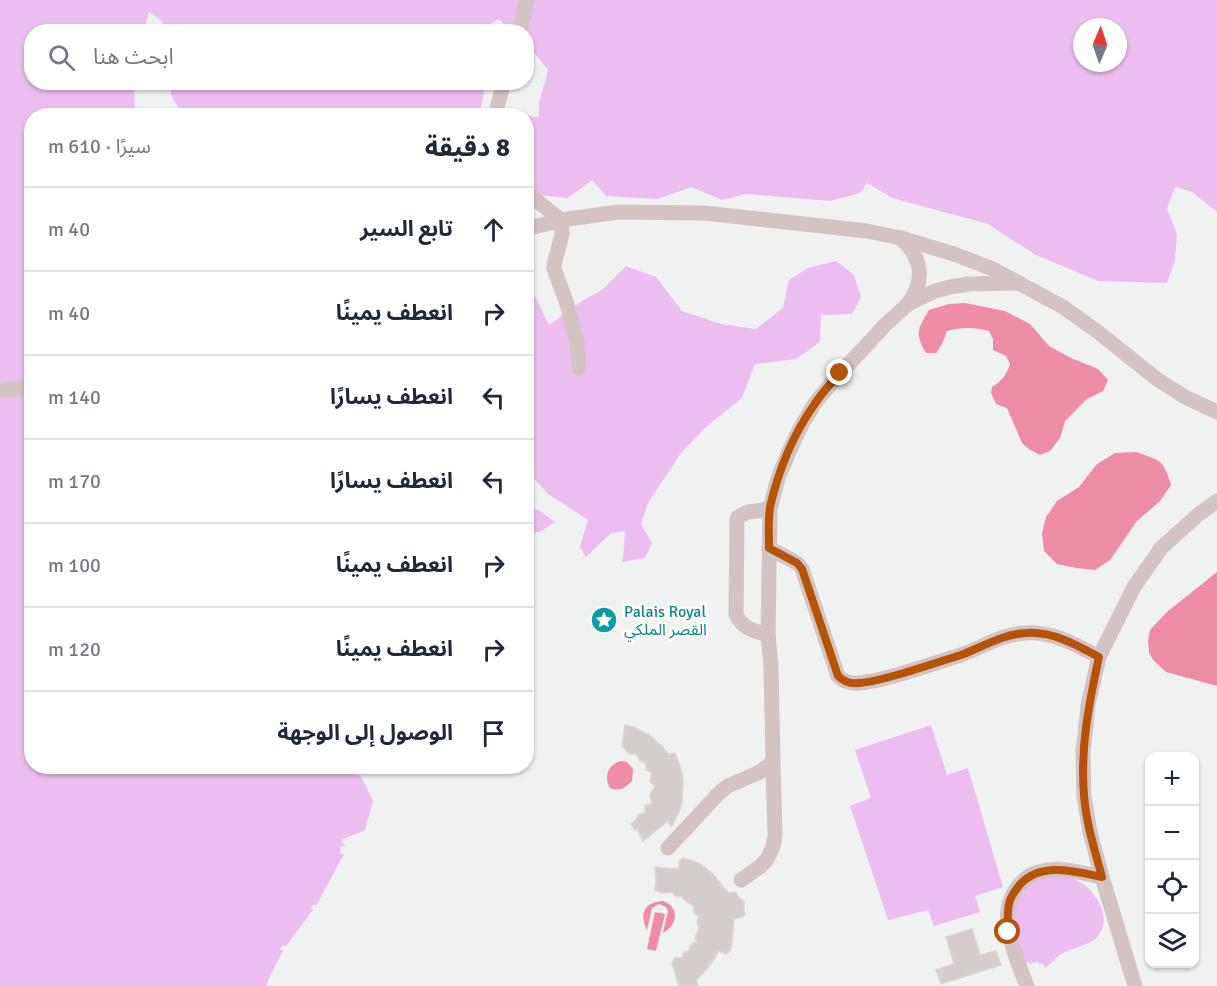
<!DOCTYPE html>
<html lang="ar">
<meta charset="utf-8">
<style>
body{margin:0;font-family:Signika,"Noto Sans Arabic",sans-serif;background:#f6f6f7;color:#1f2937;direction:rtl}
.controls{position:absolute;right:18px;bottom:18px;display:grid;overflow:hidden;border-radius:12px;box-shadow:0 2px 4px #0004}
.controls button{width:54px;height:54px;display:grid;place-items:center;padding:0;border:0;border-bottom:2px solid #e0e1e3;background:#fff;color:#1f2937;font:30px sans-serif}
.compass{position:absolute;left:1073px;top:18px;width:54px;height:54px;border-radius:50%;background:#fff;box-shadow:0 2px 4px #0004;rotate:2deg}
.stop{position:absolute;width:18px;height:18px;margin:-14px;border:4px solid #b45309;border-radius:50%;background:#fff}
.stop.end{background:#b45309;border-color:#fff;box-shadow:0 2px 6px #0008}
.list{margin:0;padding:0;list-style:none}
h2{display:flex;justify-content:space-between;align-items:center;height:78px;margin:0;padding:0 24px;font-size:26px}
h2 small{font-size:20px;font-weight:400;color:#747a83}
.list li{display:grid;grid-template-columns:39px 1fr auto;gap:18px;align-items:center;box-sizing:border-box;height:84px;padding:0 24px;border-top:2px solid #e0e1e3}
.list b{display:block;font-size:22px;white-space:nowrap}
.list em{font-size:20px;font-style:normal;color:#747a83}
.icon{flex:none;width:33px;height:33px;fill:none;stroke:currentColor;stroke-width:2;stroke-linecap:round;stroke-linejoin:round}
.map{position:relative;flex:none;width:1217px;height:986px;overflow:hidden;direction:ltr}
.search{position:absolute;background:#fff;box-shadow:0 2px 4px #0004;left:24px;top:24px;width:510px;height:66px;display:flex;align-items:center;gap:15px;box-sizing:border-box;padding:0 21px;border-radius:24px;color:#747a83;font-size:22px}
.panel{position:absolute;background:#fff;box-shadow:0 2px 4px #0004;left:24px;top:108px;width:510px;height:666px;border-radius:24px;direction:rtl}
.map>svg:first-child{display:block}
.green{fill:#ebbeef;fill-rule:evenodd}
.water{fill:#ec8ca5}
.building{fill:#d4cdcc;stroke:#dbd5d4;stroke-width:1.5}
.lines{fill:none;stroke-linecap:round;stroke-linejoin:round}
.minor{stroke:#d4c3c3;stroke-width:15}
.route{stroke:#b45309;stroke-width:8}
.labels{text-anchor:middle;stroke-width:5;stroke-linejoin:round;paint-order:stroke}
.culture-label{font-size:16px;fill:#0d838f;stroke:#fff;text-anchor:start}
</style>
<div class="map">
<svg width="1217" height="986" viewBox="0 0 1217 986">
<rect width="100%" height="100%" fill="#eff2f1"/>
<g class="green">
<path d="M0,0H1217V212L1192,192L1175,187L1167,209L1177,234L1175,260L1167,283L1098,281L1036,255L988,224L892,198L867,183L860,193L830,201L746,194L722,200L692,187L657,199L606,196L592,180L568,198L538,195L527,177V116L539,117V103L548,70L527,44L526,32L513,31L498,19L484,28L485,32H164L162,21L149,12L144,31L32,32V82H131V84H134L135,115L32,116V766L337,767L361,776L373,801L365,830L341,840L345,846H341L340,854H344L316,906L314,904L311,908L313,910L286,946L283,945L280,949L283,951L271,974L266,986H0ZM1082,27H1118V63H1082Z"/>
<path d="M170,83V82L486,83L479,116L178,115L180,110L171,95Z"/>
<path d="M836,261L854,275L861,297L852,314L821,315L820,342L796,359L755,364L742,398L705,428L681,453L648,503L641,524L652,543L645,558L622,562L624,549L625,531L611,533L586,557L580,547L588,520L548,494L531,475L527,476L526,283L536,298L549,325L582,301L602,290L626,266L656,277L682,311L721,324L756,329L783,308L789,280L808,268Z"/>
<path d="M527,506L539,510L555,522L540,532L527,534Z"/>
<path d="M931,725L947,775L968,768L1003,887L975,896L980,912L934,926L928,910L888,920L850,806L871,798L855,750Z"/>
<path d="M1048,874C1059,876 1070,876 1080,882C1097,892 1113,920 1097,937C1089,946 1073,947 1063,953C1056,957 1052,963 1045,968L1043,963L1039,964L1037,961L1035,963L1032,962L1031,965L1029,962L1023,964L1010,923L1022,888Z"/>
</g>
<g class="water">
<path d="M965,303L1005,311L1030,324L1049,346L1071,358L1098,369L1108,380L1103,391L1087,399L1065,421L1060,438L1050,451L1040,455L1029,449L1022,443L1007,408L996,404L991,393L992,387C1002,381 1006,375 1010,364L1006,356L993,350V339L989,331C973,327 963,327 947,331L942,344L936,353H926C914,333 918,329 929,310L949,304Z"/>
<path d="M1136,452C1161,461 1163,459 1171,485L1160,501L1137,521L1110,560L1095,570L1076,568L1057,564L1044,551L1042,533L1046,517L1057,501L1079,487L1097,464L1115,453Z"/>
<path d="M1217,572V686L1166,672L1154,661L1149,653L1148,640L1150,630L1167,612Z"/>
<path d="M622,761L627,762L633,769L632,781C625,788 619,792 610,788C603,776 609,763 622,761Z"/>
<path d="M663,901C680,907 678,925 663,933L668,911L666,907L659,904L652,908L647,930C639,914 644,902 663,901Z"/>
<path d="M655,912L665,914L656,951L647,949Z"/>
</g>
<g class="building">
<path d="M625,725L636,728L649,735L663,747L668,754L675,753L680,766L683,779L682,803L678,814L671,827L668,821L643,841L637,829L635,830L631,824L636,820L638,815L645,813V805L652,804L650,795L655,786L650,782L652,773L646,770V764L639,760L637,754H629L622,746Z"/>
<path d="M683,858L699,863L713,874L728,893L736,892L739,898L744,901V912L745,914L742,917L734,919L731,950L726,954L719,951L707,969L696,980L698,986H679L672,963L675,958H682L684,952H689L690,945L693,944V943H697L695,939L699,928L697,922L699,916L694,913V906L687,902L681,896L677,897L671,892L662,893L655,890L656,881L655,867L679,869V861Z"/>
<path d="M972,929L980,955L996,951L1001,965L941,984L936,970L954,964L946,937Z"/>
</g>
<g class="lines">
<g class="minor">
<path d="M520,32L527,0"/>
<path d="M497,116L498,104L504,82"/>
<path d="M526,192L561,220L618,212L704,213L867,231L901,238L954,254L993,269L1063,307L1098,332L1158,380L1185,397L1217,412"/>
<path d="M526,229L561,220L562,234L555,261L554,269L566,301L577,341L579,368"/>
<path d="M901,238C922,258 926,280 908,304"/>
<path d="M0,391L32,387"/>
<path d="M769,548L797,563L802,569L838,676C844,682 851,684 859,683C874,682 889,677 904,673C923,667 942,661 961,655C982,647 1003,634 1026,633C1052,631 1077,645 1099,657"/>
<path d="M768,635C755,631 741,628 736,614L737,519L738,517L748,512L770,509"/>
<path d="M668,848L719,793L728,786L760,772L773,762"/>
<path d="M741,880L761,866L767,859L773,847L775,835L773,762L771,666L768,635L770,509L778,478L788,454L800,428L815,403L840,373L863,349L884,326L908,304L935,291L950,287L969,284L1019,283"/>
<path d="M1027,986C1020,969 1013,951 1009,933C1003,905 1015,875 1047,870C1065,868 1084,873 1102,877"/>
<path d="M1135,986L1102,877L1090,832L1084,797L1083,753L1088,705L1099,657L1134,587L1161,548L1199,514L1217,501"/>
</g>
</g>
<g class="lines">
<path class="route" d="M840,373C831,383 821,394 814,405C793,435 778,472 770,507C768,520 769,535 769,548L797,563L802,569L838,676C844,682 851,684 859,683C874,682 889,677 904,673C923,667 942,661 961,655C982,647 1003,634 1026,633C1052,631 1077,645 1099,657C1089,703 1080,748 1084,795C1086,823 1095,851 1102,877C1074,871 1038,861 1018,887C1014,892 1010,898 1009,904C1007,913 1008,923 1008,932"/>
</g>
<defs>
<symbol id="sight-disc" viewBox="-11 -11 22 22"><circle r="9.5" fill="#0f9aa8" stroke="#fff"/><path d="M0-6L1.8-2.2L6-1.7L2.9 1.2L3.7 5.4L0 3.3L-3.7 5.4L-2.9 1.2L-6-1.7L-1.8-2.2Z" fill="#fff"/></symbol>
</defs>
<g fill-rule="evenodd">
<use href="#sight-disc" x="589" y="605" width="30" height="30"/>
</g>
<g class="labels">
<g class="culture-label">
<text x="624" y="617">Palais Royal<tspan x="624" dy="18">القصر الملكي</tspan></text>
</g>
</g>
</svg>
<div class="controls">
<button>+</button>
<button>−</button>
<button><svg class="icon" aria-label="locate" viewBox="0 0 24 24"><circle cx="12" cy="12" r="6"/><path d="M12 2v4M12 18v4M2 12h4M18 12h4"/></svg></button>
<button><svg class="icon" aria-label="layers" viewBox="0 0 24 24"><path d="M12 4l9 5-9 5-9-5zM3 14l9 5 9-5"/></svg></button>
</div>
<svg class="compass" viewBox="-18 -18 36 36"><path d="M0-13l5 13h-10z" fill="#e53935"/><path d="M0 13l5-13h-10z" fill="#747a83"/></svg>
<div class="stop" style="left:1008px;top:932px"></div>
<div class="stop end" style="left:840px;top:373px"></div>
<div class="search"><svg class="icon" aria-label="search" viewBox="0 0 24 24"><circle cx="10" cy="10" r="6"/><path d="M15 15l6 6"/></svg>ابحث هنا</div>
<section class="panel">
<h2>8 دقيقة<small>سيرًا · 610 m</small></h2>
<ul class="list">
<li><svg class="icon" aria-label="ahead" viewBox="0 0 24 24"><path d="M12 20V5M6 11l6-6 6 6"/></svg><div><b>تابع السير</b></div><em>40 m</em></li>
<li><svg class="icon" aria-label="right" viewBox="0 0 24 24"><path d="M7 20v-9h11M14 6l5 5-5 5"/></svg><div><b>انعطف يمينًا</b></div><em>40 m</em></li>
<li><svg class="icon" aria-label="left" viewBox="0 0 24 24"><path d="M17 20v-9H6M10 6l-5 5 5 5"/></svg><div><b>انعطف يسارًا</b></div><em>140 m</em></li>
<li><svg class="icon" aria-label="left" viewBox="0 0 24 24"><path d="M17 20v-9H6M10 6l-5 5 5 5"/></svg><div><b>انعطف يسارًا</b></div><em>170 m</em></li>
<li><svg class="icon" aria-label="right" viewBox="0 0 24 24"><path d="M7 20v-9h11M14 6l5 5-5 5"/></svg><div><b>انعطف يمينًا</b></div><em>100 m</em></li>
<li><svg class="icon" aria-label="right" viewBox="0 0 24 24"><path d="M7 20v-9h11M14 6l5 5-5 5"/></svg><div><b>انعطف يمينًا</b></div><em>120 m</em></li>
<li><svg class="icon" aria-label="arrive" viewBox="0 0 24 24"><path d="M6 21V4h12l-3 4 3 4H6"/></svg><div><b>الوصول إلى الوجهة</b></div></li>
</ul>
</section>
</div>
